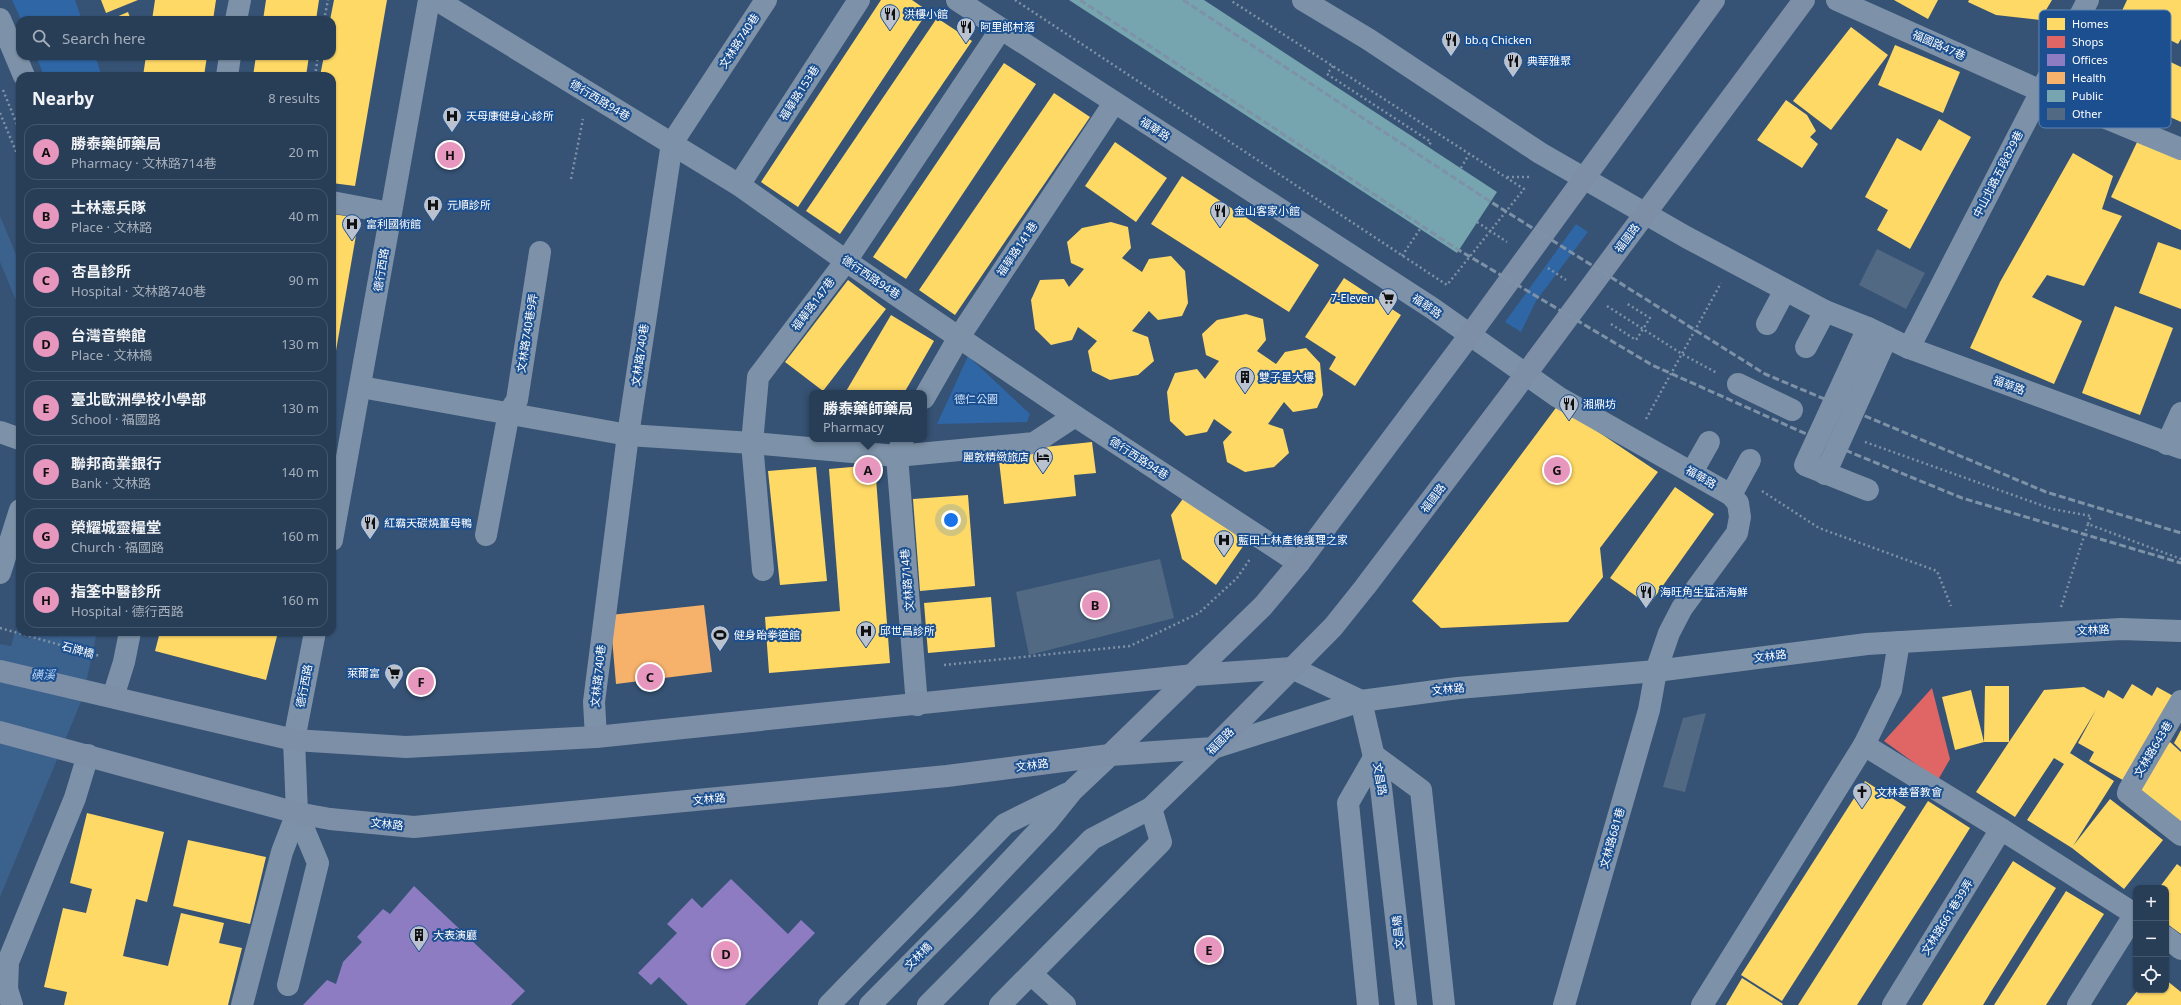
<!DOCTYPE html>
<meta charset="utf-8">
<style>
body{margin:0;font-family:"Noto Sans","Noto Sans TC",sans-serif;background:#30455d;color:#f1f3f6}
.controls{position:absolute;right:12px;bottom:12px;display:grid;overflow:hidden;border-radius:8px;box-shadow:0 1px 3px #0004}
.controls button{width:36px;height:36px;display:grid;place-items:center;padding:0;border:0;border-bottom:1px solid #44576d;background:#283e57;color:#f1f3f6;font:20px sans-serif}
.you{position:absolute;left:951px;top:520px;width:14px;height:14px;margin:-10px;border:3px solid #fff;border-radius:50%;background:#1a73e8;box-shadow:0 0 0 6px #1a73e833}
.badge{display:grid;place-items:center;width:26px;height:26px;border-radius:50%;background:#e797bd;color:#111;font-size:13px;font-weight:700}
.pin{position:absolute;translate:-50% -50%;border:2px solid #fff;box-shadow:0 1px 4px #0006}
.popup{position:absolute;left:809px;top:390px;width:118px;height:52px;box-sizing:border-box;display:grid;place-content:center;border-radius:8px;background:#283e57;filter:drop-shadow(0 1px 3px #0005);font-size:13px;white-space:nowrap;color:#a5aeba}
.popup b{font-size:15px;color:#f1f3f6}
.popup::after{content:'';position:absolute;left:50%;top:100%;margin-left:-8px;border:8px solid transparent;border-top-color:#283e57}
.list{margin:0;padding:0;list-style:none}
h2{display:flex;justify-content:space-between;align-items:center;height:52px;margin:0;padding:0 16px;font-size:17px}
h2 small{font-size:13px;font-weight:400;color:#a5aeba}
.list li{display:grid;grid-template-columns:26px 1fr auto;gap:12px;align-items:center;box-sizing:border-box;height:56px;margin:0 8px 8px;padding:0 8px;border:1px solid #44576d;border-radius:12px}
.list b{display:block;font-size:15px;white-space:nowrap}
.list p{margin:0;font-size:13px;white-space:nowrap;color:#a5aeba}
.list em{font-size:13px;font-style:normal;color:#a5aeba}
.icon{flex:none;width:22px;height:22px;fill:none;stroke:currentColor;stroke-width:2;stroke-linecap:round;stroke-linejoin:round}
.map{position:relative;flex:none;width:2181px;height:1005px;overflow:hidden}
.search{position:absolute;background:#283e57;box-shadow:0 1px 3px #0004;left:16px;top:16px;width:320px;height:44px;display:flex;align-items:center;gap:10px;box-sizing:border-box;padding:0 14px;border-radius:12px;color:#a5aeba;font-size:15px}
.panel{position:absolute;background:#283e57;box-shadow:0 1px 3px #0004;left:16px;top:72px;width:320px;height:564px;border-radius:12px}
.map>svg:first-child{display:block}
.green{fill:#2f66a5}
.water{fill:#3b618d}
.homes{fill:#ffd966}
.shops{fill:#e06666}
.offices{fill:#8e7cc3}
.health{fill:#f6b26b}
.public{fill:#76a5af}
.building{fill:#526984}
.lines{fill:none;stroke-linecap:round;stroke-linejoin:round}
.path{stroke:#7d92a8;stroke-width:2.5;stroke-dasharray:2 3;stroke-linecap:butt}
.minor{stroke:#7d92a8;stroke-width:22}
.major{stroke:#7d8ea7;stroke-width:22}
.rail{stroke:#7e92a7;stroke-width:3;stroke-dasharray:7 3;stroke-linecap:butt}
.labels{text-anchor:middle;stroke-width:4;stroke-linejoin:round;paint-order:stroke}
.poi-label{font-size:11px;fill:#fff;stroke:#1b4f8f;text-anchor:start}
.street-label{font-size:11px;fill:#fff;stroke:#1b4f8f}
.park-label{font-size:11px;fill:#cfe3fa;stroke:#1b4f8f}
.water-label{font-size:12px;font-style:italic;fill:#b5d3f5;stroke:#1b4f8f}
.key{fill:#1b4f8f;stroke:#5f84b1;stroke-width:1}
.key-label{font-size:11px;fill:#fff}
</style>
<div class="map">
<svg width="2181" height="1005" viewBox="0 0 2181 1005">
<rect width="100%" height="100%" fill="#365274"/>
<g class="green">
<path d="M12,0H75L82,20H21Z"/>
<path d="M36,56H95L102,76H44Z"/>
<path d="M1576,224L1588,232L1536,301L1521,332L1505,322Z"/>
<path d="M968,356L1030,414L1027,422L937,424Z"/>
</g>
<g class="water">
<path d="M0,216L20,264V310L0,262Z"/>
<path d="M20,615V632H97L83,697L0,897V644L11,646Z"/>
</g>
<g class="homes">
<path d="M101,0H138L106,13Z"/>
<path d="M155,0H216L213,20H152Z"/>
<path d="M266,0H319L316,20H263Z"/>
<path d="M334,0H387L355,186L332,183V76H320L324,56H332V20H330Z"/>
<path d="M881,0H912L928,11L798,207L761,182Z"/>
<path d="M1894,0H1938L1928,19Z"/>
<path d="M1969,0H2052L2040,20L1996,15L1968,2Z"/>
<path d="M2127,0H2181V39L2178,44L2120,15Z"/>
<path d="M128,12L131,20H109Z"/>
<path d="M937,18L972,41L840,234L806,211Z"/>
<path d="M1851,27L1888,55L1831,130L1793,101Z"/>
<path d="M1895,45L1960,72L1943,113L1878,85Z"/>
<path d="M146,56H207L204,76H143Z"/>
<path d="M256,56H309L306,76H253Z"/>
<path d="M2160,57L2181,67V122L2139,103Z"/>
<path d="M1004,63L1036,84L906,279L873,257Z"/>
<path d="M1054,93L1090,117L955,315L919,290Z"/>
<path d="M1786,100L1807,115L1816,131L1810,137L1818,144L1802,168L1757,140Z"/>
<path d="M1939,119L1971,137L1910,249L1877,230L1888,210L1865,197L1897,138L1921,151Z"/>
<path d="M2138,140L2181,160V230L2111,197Z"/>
<path d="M1115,142L1167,178L1136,222L1085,186Z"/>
<path d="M2073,153L2113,176L2102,209L2122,216L2084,286L2047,275L2032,297L2082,321L2054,384L1970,348L2000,282Z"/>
<path d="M1182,176L1319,265L1289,312L1151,224Z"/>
<path d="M332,214L359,218L333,368H332Z"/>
<path d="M1111,222L1128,227L1131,248L1122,258L1142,272L1149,259L1171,256L1185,271L1188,303L1182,316L1158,320L1149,311L1132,331L1148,337L1154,361L1138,375L1110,380L1092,371L1088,351L1097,341L1078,327L1072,340L1051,345L1035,329L1031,300L1040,280L1064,279L1069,287L1084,269L1071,263L1067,242L1082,228Z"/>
<path d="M2158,242L2181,250V309L2139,293Z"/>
<path d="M1344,278L1401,315L1355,386L1329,369L1336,357L1305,337Z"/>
<path d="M848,280L886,309L823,391L785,362Z"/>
<path d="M2115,306L2173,328L2140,415L2082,393Z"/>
<path d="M1246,314L1263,319L1266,340L1257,351L1276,364L1285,352L1306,348L1320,363L1323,395L1317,408L1293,412L1284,402L1268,424L1283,429L1289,453L1274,467L1245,472L1227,462L1223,442L1232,432L1214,419L1207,432L1186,436L1170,421L1167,392L1175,373L1197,369L1205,379L1219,361L1206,355L1202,334L1217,320Z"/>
<path d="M891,315L934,341L911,381L904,393H845Z"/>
<path d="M1558,405L1658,472L1600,548L1603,577L1568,622L1441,628L1412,601Z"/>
<path d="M1092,442L1096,473L1074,475L1076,496L1004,504L998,452Z"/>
<path d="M875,465L890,663L769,673L765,617L840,611L829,469Z"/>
<path d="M816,467L827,581L780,585L768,471Z"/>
<path d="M1675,487L1714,514L1649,605L1610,578Z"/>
<path d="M968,495L975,586L920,591L913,499Z"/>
<path d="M1185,496L1246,542L1216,585L1182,559L1171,515Z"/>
<path d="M991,597L995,647L928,653L924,603Z"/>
<path d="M160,632H278L266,680L155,651Z"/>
<path d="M2132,684L2152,696L2157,687L2177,698L2128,783L2089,761L2094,752L2078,743L2096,710L2070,753L2114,781L2073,846L2110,799L2163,840L2124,889L2072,848L2027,820L2064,764L2054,758L2015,817L1976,792L2009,742H1984L1985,686H2009V742L2044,690L2084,687L2104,698L2108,690L2123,699Z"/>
<path d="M1971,690L1984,742L1955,750L1942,697Z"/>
<path d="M2181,730V750L2174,743Z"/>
<path d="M2170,742L2181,752V823L2134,786Z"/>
<path d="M1865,781L1906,807L1782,1001L1741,975Z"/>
<path d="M1928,801L1970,828L1938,879L1857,1005H1798Z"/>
<path d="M87,813L164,832L147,902L136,899L123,956L168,966L181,913L224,923L219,943L242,948L228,1005H64L67,992L44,987L63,908L86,913L92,889L70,883Z"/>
<path d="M188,840L266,857L250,924L173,906Z"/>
<path d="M2013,861L2056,888L1992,990L1983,1005H1922Z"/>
<path d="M2177,864L2181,867V934L2166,923V888H2159Z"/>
<path d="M2066,891L2104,914L2046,1005H1994Z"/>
<path d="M1742,978L1783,1004L1782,1005H1726Z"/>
<path d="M2166,980L2181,992V1005H2126L2138,990H2166Z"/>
</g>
<path class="shops" d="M1932,688L1950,759L1938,780L1884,741Z"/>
<g class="offices">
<path d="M731,879L788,934L801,920L815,933L745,1005H688L659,977L651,985L638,973L677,933L667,924L692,898L702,908Z"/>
<path d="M414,886L525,991L511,1005H303L327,980L336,984L343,962L362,942L357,937L383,909L390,914Z"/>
</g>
<path class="health" d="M704,605L712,672L616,684L610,615Z"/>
<path class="public" d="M1069,0H1204L1497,192L1457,253Z"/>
<g class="building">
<path d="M1877,249L1925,273L1906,309L1859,285Z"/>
<path d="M1160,559L1174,618L1029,655L1016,592Z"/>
<path d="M1706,713L1685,792L1663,787L1683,718Z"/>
</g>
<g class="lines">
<g class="path">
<path d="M1015,0L1447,285L1524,189L1230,0"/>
<path d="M324,20L328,0"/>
<path d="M1333,66L1327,74L1431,142L1428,147"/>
<path d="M315,76L318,56"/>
<path d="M3,90L20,132"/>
<path d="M0,113L20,161"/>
<path d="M1461,168L1469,154"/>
<path d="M1507,177H1532"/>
<path d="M571,179L583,119"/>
<path d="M1477,222L1507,242"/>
<path d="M1402,256L1420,229"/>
<path d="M1548,268L1566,280"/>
<path d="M1607,306L1682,354L1717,373"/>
<path d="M1611,324L1636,340L1650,318L1626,303"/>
<path d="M1646,419L1721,283"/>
<path d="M1865,442L2052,509L2091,516L2088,524"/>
<path d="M1762,491L1819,528L1937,571L1951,606"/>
<path d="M2061,607L2088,524L2181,559"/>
<path d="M0,628L100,656"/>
<path d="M944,665L1130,646L1199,613L1237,578L1250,559"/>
</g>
<g class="minor">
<path d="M437,0L739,185L846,261L1075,416L1299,563"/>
<path d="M957,0L1432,308L1558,397L1731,495L1738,503L1740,517L1737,533L1682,608L1669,633L1656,671L1649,710L1564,1005"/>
<path d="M1303,0L1368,39L1540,153L1686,237L1825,311L1868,328L1909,348L2181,448"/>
<path d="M1837,0L2041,91L2181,149"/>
<path d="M0,19L24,76"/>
<path d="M236,20L240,0"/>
<path d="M227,76L230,56"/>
<path d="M739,185L859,0"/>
<path d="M332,202L390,213"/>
<path d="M1767,324L1785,290"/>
<path d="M1868,328L1805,465L1868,490"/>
<path d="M1806,347L1825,311"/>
<path d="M1909,348L2088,0"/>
<path d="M1738,384L1792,410"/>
<path d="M361,387L628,435L752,443L897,456L1034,443L1075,416"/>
<path d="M924,398L959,337L1114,103"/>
<path d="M0,432L20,439"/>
<path d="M903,439L897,456L917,705"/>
<path d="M2167,444L2181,413"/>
<path d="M1692,472L1709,442"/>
<path d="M1825,474L1887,337"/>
<path d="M1731,495L1750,460"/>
<path d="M486,535L509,412L517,400L540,252"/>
<path d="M332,540C366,360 396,180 429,0"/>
<path d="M763,570L752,443L758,377L846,261L1001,29"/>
<path d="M0,573L20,510"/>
<path d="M1292,668L1361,701"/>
<path d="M113,697L124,662L130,632"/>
<path d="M1361,701L1381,787L1406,1005"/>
<path d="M2181,701L2129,790L2128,793L2181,835"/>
<path d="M596,737L594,702L628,435L672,143L766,0"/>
<path d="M1864,745L2001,829L2136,915"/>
<path d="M2166,937L2181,949"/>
<path d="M1031,974L1065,1005"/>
<path d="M288,985L318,863L297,813L294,740L315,632"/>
<path d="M12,1005L7,989L8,962L75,798L88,755"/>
<path d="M242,1005L282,852L297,813"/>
<path d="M829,1005L1005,824L1066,794"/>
<path d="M870,1005L966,908L1047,822L1072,791L1110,755"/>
<path d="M928,1005L1092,839L1151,808L1213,748L1361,701L1458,688L1656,671L1867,644L2121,629L2181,631"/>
<path d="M1000,1005L1161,842L1151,808"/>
<path d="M1368,1005L1348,803L1375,756L1421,790L1444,1005"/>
<path d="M1702,1005L1864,745L1891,690L1899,642"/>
<path d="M1893,1005L2001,829"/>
<path d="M2078,1005L2135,914"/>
</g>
<g class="major">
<path d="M0,671L294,740L406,747L596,737L1194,675L1292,668"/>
<path d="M0,732L297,813L330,819L414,827L947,776L1110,755L1213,748L1333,627L1365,587L1511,394L1804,0"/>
<path d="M1110,755L1263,606L1299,563L1469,336L1714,0"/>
</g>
<g class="rail">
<path d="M1080,0L1457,249L1652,365L1813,437L1962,498L2181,563"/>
<path d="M1183,0L1491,202L1765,374L2046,492L2181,533"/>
</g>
</g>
<defs>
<symbol id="restaurant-pin" viewBox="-11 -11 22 30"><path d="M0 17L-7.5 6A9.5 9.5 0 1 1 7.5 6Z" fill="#b9c2ce" stroke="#1b4f8f"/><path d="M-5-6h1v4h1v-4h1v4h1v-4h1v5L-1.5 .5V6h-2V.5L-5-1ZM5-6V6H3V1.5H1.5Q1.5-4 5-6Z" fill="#111"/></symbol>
<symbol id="hospital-pin" viewBox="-11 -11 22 30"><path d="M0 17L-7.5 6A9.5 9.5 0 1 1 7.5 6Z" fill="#b9c2ce" stroke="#1b4f8f"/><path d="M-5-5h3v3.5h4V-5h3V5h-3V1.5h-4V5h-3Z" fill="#111"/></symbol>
<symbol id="supermarket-pin" viewBox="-11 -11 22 30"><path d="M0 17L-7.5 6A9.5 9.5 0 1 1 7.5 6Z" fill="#b9c2ce" stroke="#1b4f8f"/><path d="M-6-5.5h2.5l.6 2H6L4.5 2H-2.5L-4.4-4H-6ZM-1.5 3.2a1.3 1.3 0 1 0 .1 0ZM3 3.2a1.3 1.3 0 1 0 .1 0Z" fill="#111"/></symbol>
<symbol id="building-pin" viewBox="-11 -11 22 30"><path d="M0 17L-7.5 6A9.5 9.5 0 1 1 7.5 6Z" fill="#b9c2ce" stroke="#1b4f8f"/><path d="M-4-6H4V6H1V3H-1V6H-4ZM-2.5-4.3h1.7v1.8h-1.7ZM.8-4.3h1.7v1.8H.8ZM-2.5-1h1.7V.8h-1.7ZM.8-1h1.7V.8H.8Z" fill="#111"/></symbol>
<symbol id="hotel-pin" viewBox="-11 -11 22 30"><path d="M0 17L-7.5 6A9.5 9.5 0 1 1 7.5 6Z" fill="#b9c2ce" stroke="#1b4f8f"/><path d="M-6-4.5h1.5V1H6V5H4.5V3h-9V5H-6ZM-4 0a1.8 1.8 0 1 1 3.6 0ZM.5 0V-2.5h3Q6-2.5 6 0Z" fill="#111"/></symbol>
<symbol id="stadium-pin" viewBox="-11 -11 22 30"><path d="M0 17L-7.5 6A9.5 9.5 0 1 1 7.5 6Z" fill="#b9c2ce" stroke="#1b4f8f"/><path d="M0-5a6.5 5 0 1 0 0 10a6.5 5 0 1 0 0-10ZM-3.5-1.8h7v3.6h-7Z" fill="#111"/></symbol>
<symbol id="church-pin" viewBox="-11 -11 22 30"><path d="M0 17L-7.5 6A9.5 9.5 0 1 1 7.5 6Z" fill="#b9c2ce" stroke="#1b4f8f"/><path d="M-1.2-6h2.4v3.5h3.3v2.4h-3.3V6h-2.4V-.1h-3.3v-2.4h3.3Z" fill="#111"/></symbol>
</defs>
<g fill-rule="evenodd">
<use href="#restaurant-pin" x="879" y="3" width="22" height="30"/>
<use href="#restaurant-pin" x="955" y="16" width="22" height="30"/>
<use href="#restaurant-pin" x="1440" y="29" width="22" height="30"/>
<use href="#restaurant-pin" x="1502" y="50" width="22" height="30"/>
<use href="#hospital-pin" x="441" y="105" width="22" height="30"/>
<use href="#hospital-pin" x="422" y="194" width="22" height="30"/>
<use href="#restaurant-pin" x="1209" y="200" width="22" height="30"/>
<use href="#hospital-pin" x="341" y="213" width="22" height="30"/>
<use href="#supermarket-pin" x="1377" y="287" width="22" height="30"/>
<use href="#building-pin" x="1234" y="366" width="22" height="30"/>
<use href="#restaurant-pin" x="1558" y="393" width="22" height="30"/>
<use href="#hotel-pin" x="1032" y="446" width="22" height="30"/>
<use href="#restaurant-pin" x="359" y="512" width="22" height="30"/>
<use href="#hospital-pin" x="1213" y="529" width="22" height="30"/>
<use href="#restaurant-pin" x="1635" y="581" width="22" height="30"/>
<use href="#hospital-pin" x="855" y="620" width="22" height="30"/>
<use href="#stadium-pin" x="709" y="624" width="22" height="30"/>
<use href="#supermarket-pin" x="383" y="662" width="22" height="30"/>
<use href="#church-pin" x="1851" y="781" width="22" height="30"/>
<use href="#building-pin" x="408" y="924" width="22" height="30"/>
</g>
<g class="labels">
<g class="poi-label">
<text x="904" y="18">洪樓小館</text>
<text x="980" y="31">阿里郎村落</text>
<text x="1465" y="44">bb.q Chicken</text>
<text x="1527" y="65">典華雅聚</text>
<text x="466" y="120">天母康健身心診所</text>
<text x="447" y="209">元順診所</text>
<text x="1234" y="215">金山客家小館</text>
<text x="366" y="228">富利國術館</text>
<text x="1374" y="302" text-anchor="end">7-Eleven</text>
<text x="1259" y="381">雙子星大樓</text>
<text x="1583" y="408">湘鼎坊</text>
<text x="1029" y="461" text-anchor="end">麗敦精緻旅店</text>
<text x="384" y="527">紅霸天碳燒薑母鴨</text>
<text x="1238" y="544">藍田士林產後護理之家</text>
<text x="1660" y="596">海旺角生猛活海鮮</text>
<text x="880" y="635">邱世昌診所</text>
<text x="734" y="639">健身跆拳道館</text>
<text x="380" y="677" text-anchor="end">萊爾富</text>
<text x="1876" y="796">文林基督教會</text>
<text x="433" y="939">大表演廳</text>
</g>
<g class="street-label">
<text transform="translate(739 41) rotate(-57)" y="4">文林路740巷</text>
<text transform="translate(1939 45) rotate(24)" y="4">福國路47巷</text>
<text transform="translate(799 93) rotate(-57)" y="4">福華路153巷</text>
<text transform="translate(600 100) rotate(31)" y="4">德行西路94巷</text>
<text transform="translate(1155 129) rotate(33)" y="4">福華路</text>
<text transform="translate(1998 174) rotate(-63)" y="4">中山北路五段829巷</text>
<text transform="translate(1627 238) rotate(-53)" y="4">福國路</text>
<text transform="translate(1017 249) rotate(-56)" y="4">福華路141巷</text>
<text transform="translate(381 270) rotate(-81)" y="4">德行西路</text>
<text transform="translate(871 277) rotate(34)" y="4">德行西路94巷</text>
<text transform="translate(813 304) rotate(-53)" y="4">福華路147巷</text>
<text transform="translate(1427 306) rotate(34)" y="4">福華路</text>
<text transform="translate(527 333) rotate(-81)" y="4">文林路740巷9弄</text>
<text transform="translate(640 355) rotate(-82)" y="4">文林路740巷</text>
<text transform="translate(2009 385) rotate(20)" y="4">福華路</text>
<text transform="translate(1139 458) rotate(33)" y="4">德行西路94巷</text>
<text transform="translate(1701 477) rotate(30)" y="4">福華路</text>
<text transform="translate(1433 498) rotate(-53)" y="4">福國路</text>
<text transform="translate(907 580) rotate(-95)" y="4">文林路714巷</text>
<text transform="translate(2093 630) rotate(-3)" y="4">文林路</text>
<text transform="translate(78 650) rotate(15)" y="4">石牌橋</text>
<text transform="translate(1770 656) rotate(-7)" y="4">文林路</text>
<text transform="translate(598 676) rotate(-84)" y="4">文林路740巷</text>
<text transform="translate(304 686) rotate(-79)" y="4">德行西路</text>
<text transform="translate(1448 689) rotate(-6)" y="4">文林路</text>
<text transform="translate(1220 741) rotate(-45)" y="4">福國路</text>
<text transform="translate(2153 749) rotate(-59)" y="4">文林路643巷</text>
<text transform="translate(1032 765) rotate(-7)" y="4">文林路</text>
<text transform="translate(1380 779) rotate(80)" y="4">文昌路</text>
<text transform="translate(709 799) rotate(-6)" y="4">文林路</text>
<text transform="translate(387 824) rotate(6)" y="4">文林路</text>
<text transform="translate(1612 838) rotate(-74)" y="4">文林路681巷</text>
<text transform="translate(1947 917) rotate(-58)" y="4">文林路661巷39弄</text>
<text transform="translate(1398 932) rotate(-96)" y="4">文昌橋</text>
<text transform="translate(918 956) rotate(-45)" y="4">文林橋</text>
</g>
<g class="park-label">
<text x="976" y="403">德仁公園</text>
</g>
<g class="water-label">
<text x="43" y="679">磺溪</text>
</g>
</g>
<rect x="2039" y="10" width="132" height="118" rx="6" class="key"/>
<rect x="2047" y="18" width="18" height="12" fill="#ffd966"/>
<rect x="2047" y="36" width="18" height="12" fill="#e06666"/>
<rect x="2047" y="54" width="18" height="12" fill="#8e7cc3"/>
<rect x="2047" y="72" width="18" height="12" fill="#f6b26b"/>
<rect x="2047" y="90" width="18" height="12" fill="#76a5af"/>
<rect x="2047" y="108" width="18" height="12" fill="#526984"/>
<g class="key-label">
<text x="2072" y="28">Homes</text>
<text x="2072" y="46">Shops</text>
<text x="2072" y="64">Offices</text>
<text x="2072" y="82">Health</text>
<text x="2072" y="100">Public</text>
<text x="2072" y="118">Other</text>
</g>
</svg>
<div class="controls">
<button>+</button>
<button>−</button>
<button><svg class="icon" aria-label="locate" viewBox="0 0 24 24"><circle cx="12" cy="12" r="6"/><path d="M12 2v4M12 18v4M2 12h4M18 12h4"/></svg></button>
</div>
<div class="you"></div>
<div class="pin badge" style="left:868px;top:470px">A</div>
<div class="popup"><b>勝泰藥師藥局</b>Pharmacy</div>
<div class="pin badge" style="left:1095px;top:605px">B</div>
<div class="pin badge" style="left:650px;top:677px">C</div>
<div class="pin badge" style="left:726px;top:954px">D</div>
<div class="pin badge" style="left:1209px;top:950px">E</div>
<div class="pin badge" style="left:421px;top:682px">F</div>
<div class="pin badge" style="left:1557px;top:470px">G</div>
<div class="pin badge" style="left:450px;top:155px">H</div>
<div class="search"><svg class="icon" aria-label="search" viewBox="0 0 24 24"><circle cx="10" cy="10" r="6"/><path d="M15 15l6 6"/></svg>Search here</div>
<section class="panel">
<h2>Nearby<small>8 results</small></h2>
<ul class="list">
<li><span class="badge">A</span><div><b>勝泰藥師藥局</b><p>Pharmacy · 文林路714巷</p></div><em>20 m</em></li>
<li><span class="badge">B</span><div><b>士林憲兵隊</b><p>Place · 文林路</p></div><em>40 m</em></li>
<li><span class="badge">C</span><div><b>杏昌診所</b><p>Hospital · 文林路740巷</p></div><em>90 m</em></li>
<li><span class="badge">D</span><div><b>台灣音樂館</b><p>Place · 文林橋</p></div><em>130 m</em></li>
<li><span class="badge">E</span><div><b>臺北歐洲學校小學部</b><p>School · 福國路</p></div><em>130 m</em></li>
<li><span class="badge">F</span><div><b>聯邦商業銀行</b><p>Bank · 文林路</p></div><em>140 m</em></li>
<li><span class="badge">G</span><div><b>榮耀城靈糧堂</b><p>Church · 福國路</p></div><em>160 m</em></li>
<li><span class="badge">H</span><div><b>指筌中醫診所</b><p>Hospital · 德行西路</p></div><em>160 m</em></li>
</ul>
</section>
</div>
